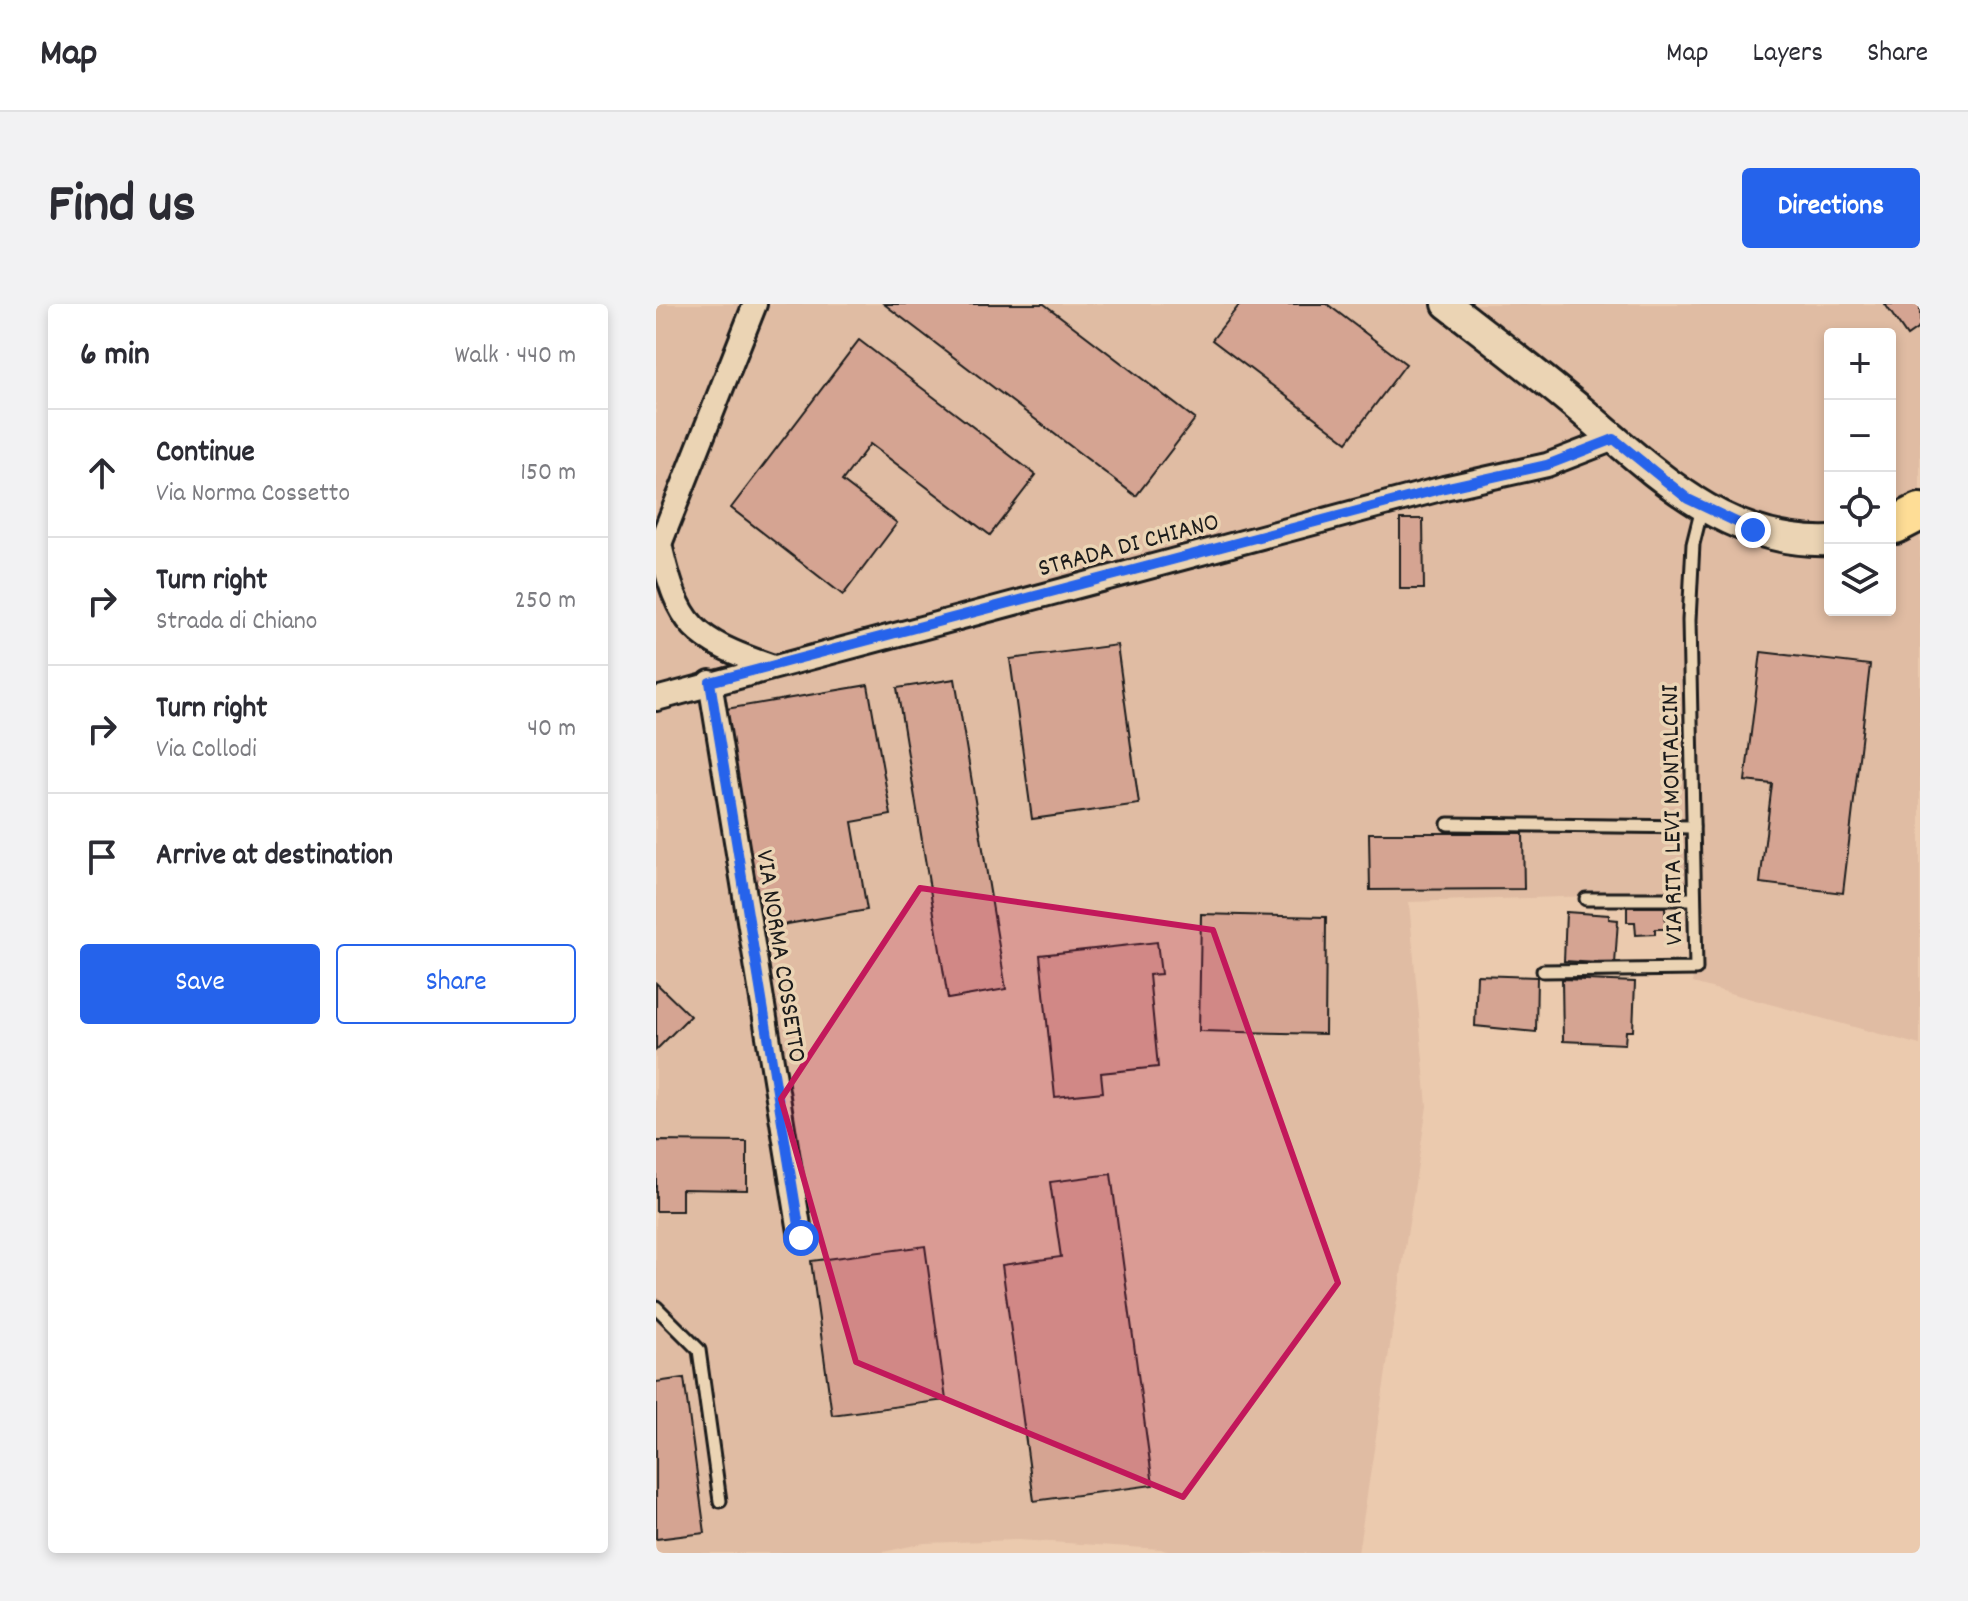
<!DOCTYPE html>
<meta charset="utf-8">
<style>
body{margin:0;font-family:Dekko,sans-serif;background:#f2f2f3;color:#2b2b33}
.controls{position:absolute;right:24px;top:24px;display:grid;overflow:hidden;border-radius:8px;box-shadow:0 4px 12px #0003}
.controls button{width:72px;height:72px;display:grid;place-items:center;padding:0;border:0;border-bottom:2px solid #e1e1e2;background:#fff;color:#2b2b33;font:40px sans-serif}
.stop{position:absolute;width:24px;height:24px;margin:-18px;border:6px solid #2563eb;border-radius:50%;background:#fff}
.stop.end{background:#2563eb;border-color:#fff;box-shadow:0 2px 8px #0008}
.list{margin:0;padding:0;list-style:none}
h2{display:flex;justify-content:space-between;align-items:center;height:104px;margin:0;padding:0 32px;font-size:34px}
h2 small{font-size:26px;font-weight:400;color:#7c7c81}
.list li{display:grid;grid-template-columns:52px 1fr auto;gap:24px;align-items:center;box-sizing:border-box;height:128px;padding:0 32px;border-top:2px solid #e1e1e2}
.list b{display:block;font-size:30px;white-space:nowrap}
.list p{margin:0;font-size:26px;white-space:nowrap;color:#7c7c81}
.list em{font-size:26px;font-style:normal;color:#7c7c81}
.actions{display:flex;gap:16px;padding:24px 32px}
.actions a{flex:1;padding:18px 0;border:2px solid #2563eb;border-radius:8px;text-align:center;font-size:28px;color:#2563eb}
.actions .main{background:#2563eb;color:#fff}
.icon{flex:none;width:44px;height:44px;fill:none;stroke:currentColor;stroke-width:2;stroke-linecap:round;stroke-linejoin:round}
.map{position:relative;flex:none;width:1264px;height:1249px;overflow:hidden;border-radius:8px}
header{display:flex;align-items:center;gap:48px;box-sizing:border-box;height:112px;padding:0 40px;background:#fff;border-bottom:2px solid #e1e1e2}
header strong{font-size:38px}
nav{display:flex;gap:44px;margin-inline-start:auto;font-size:28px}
.intro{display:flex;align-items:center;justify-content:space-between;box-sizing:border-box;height:192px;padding:0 48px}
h1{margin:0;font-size:56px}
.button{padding:20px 36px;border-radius:8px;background:#2563eb;color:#fff;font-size:28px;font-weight:700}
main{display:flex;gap:48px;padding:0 48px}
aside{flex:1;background:#fff;border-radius:8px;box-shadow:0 4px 12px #0003}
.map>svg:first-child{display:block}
.built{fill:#e0bca3;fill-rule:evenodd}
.building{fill:#d5a492;stroke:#1c1c1c;stroke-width:2}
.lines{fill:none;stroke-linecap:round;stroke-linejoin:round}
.service-casing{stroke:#1c1c1c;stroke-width:17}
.minor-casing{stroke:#1c1c1c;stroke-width:28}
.tertiary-casing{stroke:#1c1c1c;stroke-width:34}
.primary-casing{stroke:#1c1c1c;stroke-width:42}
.service{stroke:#ebd4b4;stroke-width:11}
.minor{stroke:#ebd4b4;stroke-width:22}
.tertiary{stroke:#ebd4b4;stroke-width:28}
.primary{stroke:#fedd96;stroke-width:36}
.route{stroke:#2563eb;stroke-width:10}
.marked{fill:#c2185b;fill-opacity:0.2;stroke:#c2185b;stroke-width:6;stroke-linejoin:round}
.labels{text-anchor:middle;stroke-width:7;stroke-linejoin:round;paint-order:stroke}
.street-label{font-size:26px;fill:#1c1c1c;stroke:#ebd4b4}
</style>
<header>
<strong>Map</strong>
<nav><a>Map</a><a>Layers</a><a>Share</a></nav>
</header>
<div class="intro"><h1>Find us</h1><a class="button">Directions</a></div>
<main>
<aside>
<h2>6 min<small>Walk · 440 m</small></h2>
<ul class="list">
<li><svg class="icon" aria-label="ahead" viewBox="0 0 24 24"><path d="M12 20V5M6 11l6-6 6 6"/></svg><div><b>Continue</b><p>Via Norma Cossetto</p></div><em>150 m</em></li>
<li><svg class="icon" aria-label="right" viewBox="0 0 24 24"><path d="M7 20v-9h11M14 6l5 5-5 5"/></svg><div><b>Turn right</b><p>Strada di Chiano</p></div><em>250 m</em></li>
<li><svg class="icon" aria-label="right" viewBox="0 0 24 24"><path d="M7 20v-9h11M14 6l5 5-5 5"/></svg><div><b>Turn right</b><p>Via Collodi</p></div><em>40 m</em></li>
<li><svg class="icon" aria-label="arrive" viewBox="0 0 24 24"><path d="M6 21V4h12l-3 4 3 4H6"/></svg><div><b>Arrive at destination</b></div></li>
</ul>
<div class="actions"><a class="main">Save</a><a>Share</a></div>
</aside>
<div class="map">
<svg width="1264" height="1249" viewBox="0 0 1264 1249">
<rect width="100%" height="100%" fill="#ebcaae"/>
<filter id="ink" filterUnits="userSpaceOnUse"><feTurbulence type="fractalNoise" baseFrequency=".0125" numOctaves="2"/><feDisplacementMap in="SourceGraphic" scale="16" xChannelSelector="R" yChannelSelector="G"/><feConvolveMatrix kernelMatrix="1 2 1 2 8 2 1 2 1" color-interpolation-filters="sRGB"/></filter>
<g filter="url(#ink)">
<path class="built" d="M0,0H1264V741L1037,679L1027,589L753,598L771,802L702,1249H515L505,1245L362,1236L268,1239L223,1249H0ZM1174,30H1234V306H1174Z"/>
<g class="building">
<path d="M228,0H388L539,115L480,192Z"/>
<path d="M584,0H671L750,60L691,138L556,36Z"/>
<path d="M1229,0H1264V23L1251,32Z"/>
<path d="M203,36L380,171L334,231L214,140L186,177L241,219L187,291L75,204Z"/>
<path d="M744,215H767L768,285H744Z"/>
<path d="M461,341L483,500L376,515L354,355Z"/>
<path d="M1105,348L1214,361L1187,589L1104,579L1116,480L1089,477Z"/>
<path d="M299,375L350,685L292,695L241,384Z"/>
<path d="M212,381L235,511L196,518L211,606L103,625L64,406Z"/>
<path d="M713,529H867L868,585L714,586Z"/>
<path d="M971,603H1009L1010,625H999V630L980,631L979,618H971Z"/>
<path d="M910,608L953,611V615L962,616L959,660L908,657Z"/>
<path d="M545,610L670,613L669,730L543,727Z"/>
<path d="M501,638L505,670L493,671L502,763L445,769L447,788L399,793L384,651Z"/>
<path d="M821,671L881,673L880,728L819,722Z"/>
<path d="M906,675L979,678L977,727H970L969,740L907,737Z"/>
<path d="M0,679L34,712L0,746Z"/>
<path d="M0,837L91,838V886L26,885V907H0Z"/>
<path d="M455,870L497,1181L378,1197L346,961L405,953L394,878Z"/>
<path d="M269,942L290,1096L176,1111L155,957Z"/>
<path d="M28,1074L49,1229L0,1235V1078Z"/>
</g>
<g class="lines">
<defs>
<g id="service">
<path d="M792,520L1037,523"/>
<path d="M930,595H1038"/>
<path d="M887,667L1040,665L1033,316L1037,240L1046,204"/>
<path d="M0,1003L43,1046L64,1197"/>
</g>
<g id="minor">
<path d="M4,240C23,323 36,335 117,363"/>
<path d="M0,250L99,0"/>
<path d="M54,378L145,934"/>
<path d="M0,395L788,184L891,161L958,135"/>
</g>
<path id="tertiary" d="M791,0C836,35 882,70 926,107C999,169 1070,241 1174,237"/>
<path id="primary" d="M1239,221L1264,208"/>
</defs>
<use href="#service" class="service-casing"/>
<use href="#minor" class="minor-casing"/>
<use href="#tertiary" class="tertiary-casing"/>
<use href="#primary" class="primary-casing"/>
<use href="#service" class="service"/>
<use href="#minor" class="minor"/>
<use href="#tertiary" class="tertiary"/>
<use href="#primary" class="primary"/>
</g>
</g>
<g class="lines" filter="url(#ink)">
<path class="route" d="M145,934L54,378L788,184L891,161L958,135L1032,195L1097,226"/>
</g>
<path class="marked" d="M264,584L557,626L682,979L527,1193L200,1058L125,795Z"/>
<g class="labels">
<g class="street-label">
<text transform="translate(472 239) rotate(-15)" y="9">STRADA DI CHIANO</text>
<text transform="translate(1014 511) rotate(-91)" y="9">VIA RITA LEVI MONTALCINI</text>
<text transform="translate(127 652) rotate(81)" y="9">VIA NORMA COSSETTO</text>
</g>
</g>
</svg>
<div class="controls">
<button>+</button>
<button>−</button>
<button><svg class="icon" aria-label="locate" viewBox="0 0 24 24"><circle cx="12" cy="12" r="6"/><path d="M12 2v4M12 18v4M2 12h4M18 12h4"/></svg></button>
<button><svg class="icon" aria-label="layers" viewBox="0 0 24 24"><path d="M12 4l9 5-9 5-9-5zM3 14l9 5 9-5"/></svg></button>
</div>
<div class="stop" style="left:145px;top:934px"></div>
<div class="stop end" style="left:1097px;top:226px"></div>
</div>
</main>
